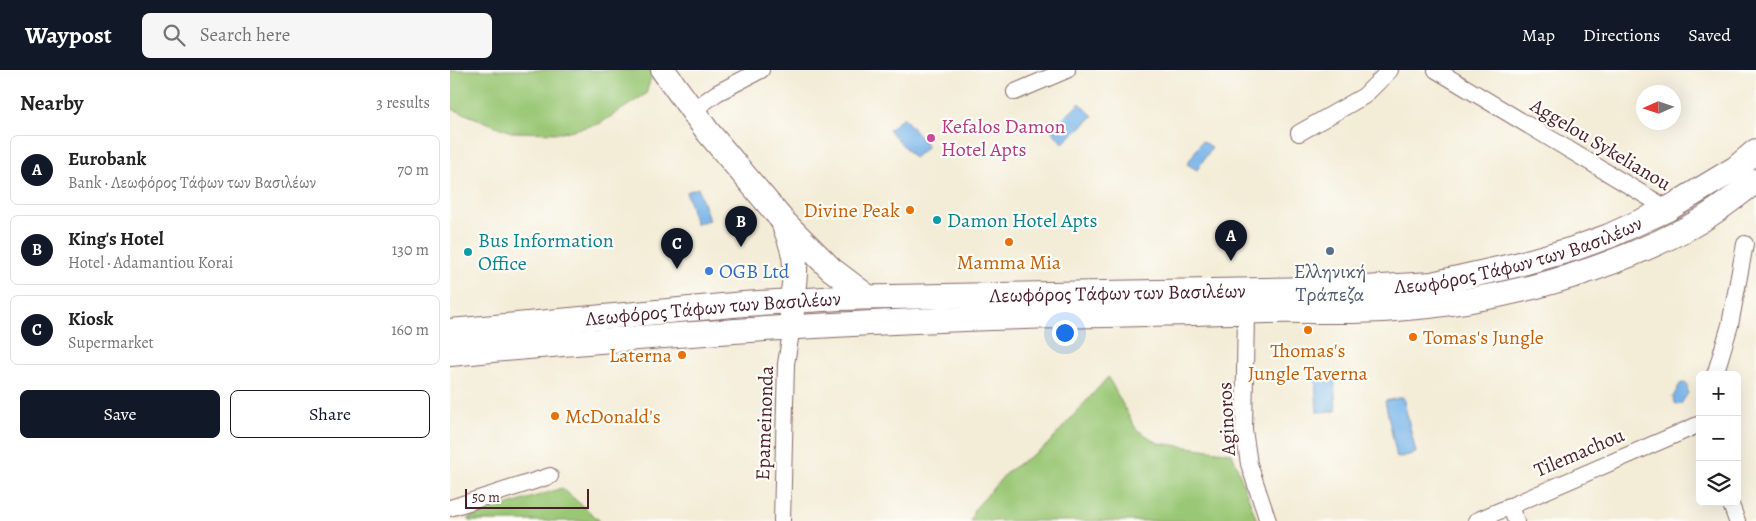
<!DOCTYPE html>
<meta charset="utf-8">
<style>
body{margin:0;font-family:Alegreya,serif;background:#f6f6f6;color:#222}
.controls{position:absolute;right:15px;bottom:15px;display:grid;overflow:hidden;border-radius:8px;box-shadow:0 5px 20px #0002}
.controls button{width:45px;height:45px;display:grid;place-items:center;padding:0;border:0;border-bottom:1px solid #e0e0e0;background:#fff;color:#222;font:25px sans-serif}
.compass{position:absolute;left:1186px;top:15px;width:45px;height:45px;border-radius:50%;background:#fff;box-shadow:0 5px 20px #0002;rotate:267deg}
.scale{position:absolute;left:15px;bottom:12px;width:124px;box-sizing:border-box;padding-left:5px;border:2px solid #4a1f2b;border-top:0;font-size:14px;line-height:18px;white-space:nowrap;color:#4a1f2b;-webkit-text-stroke:4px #fdfcf7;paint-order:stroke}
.you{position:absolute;left:614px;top:262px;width:18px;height:18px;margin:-12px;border:4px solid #fff;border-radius:50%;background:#1a73e8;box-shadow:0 0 0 8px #1a73e833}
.badge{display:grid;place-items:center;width:32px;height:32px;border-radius:50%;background:#111827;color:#fff;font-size:16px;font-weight:700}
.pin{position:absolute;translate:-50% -41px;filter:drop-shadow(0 1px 2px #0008)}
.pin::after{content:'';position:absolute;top:26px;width:18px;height:15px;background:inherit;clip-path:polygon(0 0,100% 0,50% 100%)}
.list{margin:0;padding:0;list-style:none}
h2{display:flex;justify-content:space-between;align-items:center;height:65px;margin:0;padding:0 20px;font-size:21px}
h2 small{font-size:16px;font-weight:400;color:#767676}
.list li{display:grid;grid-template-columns:32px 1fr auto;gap:15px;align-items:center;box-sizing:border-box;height:70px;margin:0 10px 10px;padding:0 10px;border:1px solid #e0e0e0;border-radius:8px}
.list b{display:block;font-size:19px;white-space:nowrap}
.list p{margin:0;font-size:16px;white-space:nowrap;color:#767676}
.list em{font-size:16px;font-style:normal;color:#767676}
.actions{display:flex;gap:10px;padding:15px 20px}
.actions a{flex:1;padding:11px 0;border:1px solid #111827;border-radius:8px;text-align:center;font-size:18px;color:#111827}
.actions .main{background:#111827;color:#fff}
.icon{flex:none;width:28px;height:28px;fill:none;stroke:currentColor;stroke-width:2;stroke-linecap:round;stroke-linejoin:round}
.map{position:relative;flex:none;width:1306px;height:451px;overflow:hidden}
header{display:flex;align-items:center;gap:30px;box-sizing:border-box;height:70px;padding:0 25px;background:#111827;color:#fff}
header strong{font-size:24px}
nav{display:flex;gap:28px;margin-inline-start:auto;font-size:18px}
.search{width:350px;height:45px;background:#f6f6f6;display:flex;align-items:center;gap:12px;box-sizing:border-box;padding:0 18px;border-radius:8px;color:#767676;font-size:19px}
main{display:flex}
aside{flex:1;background:#fff}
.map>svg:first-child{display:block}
.green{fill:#9ac775;stroke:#727350}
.water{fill:#76b4e9;stroke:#606a8a}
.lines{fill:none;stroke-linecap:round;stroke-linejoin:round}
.minor-casing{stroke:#856767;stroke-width:18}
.secondary-casing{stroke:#856767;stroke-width:26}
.minor{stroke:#fff;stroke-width:16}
.secondary{stroke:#fff;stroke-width:24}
.hotel-dot{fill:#d1479c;stroke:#fdfcf7;stroke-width:2}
.food-dot{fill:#e8710a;stroke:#fdfcf7;stroke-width:2}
.culture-dot{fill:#0f9aa8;stroke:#fdfcf7;stroke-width:2}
.service-dot{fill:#5c6f8a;stroke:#fdfcf7;stroke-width:2}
.shop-dot{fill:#3f7fe0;stroke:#fdfcf7;stroke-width:2}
.labels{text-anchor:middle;stroke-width:4.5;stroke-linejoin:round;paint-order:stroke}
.hotel-label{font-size:20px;fill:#b23c85;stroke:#fdfcf7;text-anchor:start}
.street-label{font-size:20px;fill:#4a1f2b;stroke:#fdfcf7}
.food-label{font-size:20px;fill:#c56008;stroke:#fdfcf7;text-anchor:end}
.culture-label{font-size:20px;fill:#0d838f;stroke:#fdfcf7;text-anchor:start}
.shop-label{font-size:20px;fill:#366cbe;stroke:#fdfcf7;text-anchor:start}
.service-label{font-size:20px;fill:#4e5e75;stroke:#fdfcf7}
</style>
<header>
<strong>Waypost</strong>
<div class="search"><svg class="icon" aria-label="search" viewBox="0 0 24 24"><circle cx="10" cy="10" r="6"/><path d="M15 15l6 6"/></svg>Search here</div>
<nav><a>Map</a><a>Directions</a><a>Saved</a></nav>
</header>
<main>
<aside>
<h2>Nearby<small>3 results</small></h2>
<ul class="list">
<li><span class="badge">A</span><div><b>Eurobank</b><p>Bank · Λεωφόρος Τάφων των Βασιλέων</p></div><em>70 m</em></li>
<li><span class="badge">B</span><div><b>King's Hotel</b><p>Hotel · Adamantiou Korai</p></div><em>130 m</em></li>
<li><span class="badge">C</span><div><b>Kiosk</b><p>Supermarket</p></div><em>160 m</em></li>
</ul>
<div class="actions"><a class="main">Save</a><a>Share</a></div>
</aside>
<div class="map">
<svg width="1306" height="451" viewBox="0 0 1306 451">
<rect width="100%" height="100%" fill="#fdfcf7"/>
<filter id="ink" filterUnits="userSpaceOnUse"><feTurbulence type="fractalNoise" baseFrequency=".02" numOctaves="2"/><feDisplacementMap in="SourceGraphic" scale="10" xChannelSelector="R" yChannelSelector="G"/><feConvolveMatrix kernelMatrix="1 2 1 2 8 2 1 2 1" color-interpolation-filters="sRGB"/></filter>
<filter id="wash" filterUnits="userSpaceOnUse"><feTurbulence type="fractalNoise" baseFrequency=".0096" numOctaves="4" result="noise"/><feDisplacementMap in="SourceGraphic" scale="20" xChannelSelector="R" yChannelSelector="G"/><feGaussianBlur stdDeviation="1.12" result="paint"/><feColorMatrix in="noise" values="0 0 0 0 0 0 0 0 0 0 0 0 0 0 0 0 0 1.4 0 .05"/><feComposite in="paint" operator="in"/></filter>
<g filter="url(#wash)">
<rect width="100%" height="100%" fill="#f3ecd6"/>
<g class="green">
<path d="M0,0H202L203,1L196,24L149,54L110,63L61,62L0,38Z"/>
<path d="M658,307L686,359L708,373L782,383L807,451H521L524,440L558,401L596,376Z"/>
<path d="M112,418L150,451H20L18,448Z"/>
</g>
<g class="water">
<path d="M630,33L643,46L613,73L601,60Z"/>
<path d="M453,47L478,76L464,88L439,60Z"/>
<path d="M752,71L762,77L747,100L737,94Z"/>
<path d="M248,118L259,150L246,154L236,122Z"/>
<path d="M884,305L886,341L867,342L865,306Z"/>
<path d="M1233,313L1237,314L1238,323L1231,334L1228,335L1225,334L1223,327L1230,314Z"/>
<path d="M953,327L966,383L947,388L935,331Z"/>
</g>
</g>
<g filter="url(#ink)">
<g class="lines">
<defs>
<g id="minor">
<path d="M986,0L1218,139"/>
<path d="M565,22L617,0"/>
<path d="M242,41L267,23L311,0"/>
<path d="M849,63L914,26L940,0"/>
<path d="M796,242L794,360L799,394L818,451"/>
<path d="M1265,305L1280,255L1295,174"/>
<path d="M1280,432L1287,451"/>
<path d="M1059,436L1066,451"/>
<path d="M0,438L100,406"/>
<path d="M332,451L336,294L342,256"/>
<path d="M1026,451L1250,354"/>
</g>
<g id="secondary">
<path d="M213,0L258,62L333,151L381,199L418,227"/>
<path d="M334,155C339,168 345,181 345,196C346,214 340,228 342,246"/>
<path id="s1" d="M0,261L294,234L389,228L915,218L982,214L1066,195L1123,179L1159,166L1218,139L1286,98L1306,81"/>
<path d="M0,284C172,268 343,255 515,249C616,245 717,244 817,241C860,240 902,243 945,239C1045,232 1144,206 1234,160C1260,147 1283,128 1306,111"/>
</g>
</defs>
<use href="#minor" class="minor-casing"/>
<use href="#secondary" class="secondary-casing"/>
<use href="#minor" class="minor"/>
<use href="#secondary" class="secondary"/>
</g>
</g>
<circle class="hotel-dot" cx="481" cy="68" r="5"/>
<g class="food-dot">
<circle cx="460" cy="140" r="5"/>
<circle cx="559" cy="172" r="5"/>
<circle cx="858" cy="260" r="5"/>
<circle cx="963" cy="267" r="5"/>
<circle cx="232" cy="285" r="5"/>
<circle cx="105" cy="346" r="5"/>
</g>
<g class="culture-dot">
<circle cx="487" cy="150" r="5"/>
<circle cx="18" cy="182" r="5"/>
</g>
<circle class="service-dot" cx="880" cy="181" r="5"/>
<circle class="shop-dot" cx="259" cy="201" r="5"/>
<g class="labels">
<g class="hotel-label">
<text x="491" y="63">Kefalos Damon<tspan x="491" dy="23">Hotel Apts</tspan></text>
</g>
<g class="street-label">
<text transform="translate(1151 74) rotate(31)" y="7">Aggelou Sykelianou</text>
<text dy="7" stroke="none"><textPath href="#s1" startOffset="1074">Λεωφόρος Τάφων των Βασιλέων</textPath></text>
<text dy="7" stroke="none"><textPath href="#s1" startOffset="669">Λεωφόρος Τάφων των Βασιλέων</textPath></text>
<text dy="7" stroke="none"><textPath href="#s1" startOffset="264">Λεωφόρος Τάφων των Βασιλέων</textPath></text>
<text transform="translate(776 349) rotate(-93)" y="7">Aginoros</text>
<text transform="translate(314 353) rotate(-88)" y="7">Epameinonda</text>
<text transform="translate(1129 382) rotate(-23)" y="7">Tilemachou</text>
</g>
<g class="food-label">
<text x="450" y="147">Divine Peak</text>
<text x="559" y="199" text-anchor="middle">Mamma Mia</text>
<text x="973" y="274" text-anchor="start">Tomas's Jungle</text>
<text x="858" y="287" text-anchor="middle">Thomas's<tspan x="858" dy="23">Jungle Taverna</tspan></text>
<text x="222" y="292">Laterna</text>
<text x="115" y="353" text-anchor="start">McDonald's</text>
</g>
<g class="culture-label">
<text x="497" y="157">Damon Hotel Apts</text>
<text x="28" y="177">Bus Information<tspan x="28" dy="23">Office</tspan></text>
</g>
<g class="shop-label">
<text x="269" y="208">OGB Ltd</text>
</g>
<g class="service-label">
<text x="880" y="208">Ελληνική<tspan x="880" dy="23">Τράπεζα</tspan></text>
</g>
</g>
</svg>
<div class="controls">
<button>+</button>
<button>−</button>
<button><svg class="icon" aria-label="layers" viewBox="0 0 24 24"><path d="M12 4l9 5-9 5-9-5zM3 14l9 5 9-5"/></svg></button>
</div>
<svg class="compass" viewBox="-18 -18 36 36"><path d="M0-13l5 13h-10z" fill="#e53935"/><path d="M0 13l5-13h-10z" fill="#767676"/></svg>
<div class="scale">50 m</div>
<div class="you"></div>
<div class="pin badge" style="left:781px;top:191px">A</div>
<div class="pin badge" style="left:291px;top:177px">B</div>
<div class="pin badge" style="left:227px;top:199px">C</div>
</div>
</main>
